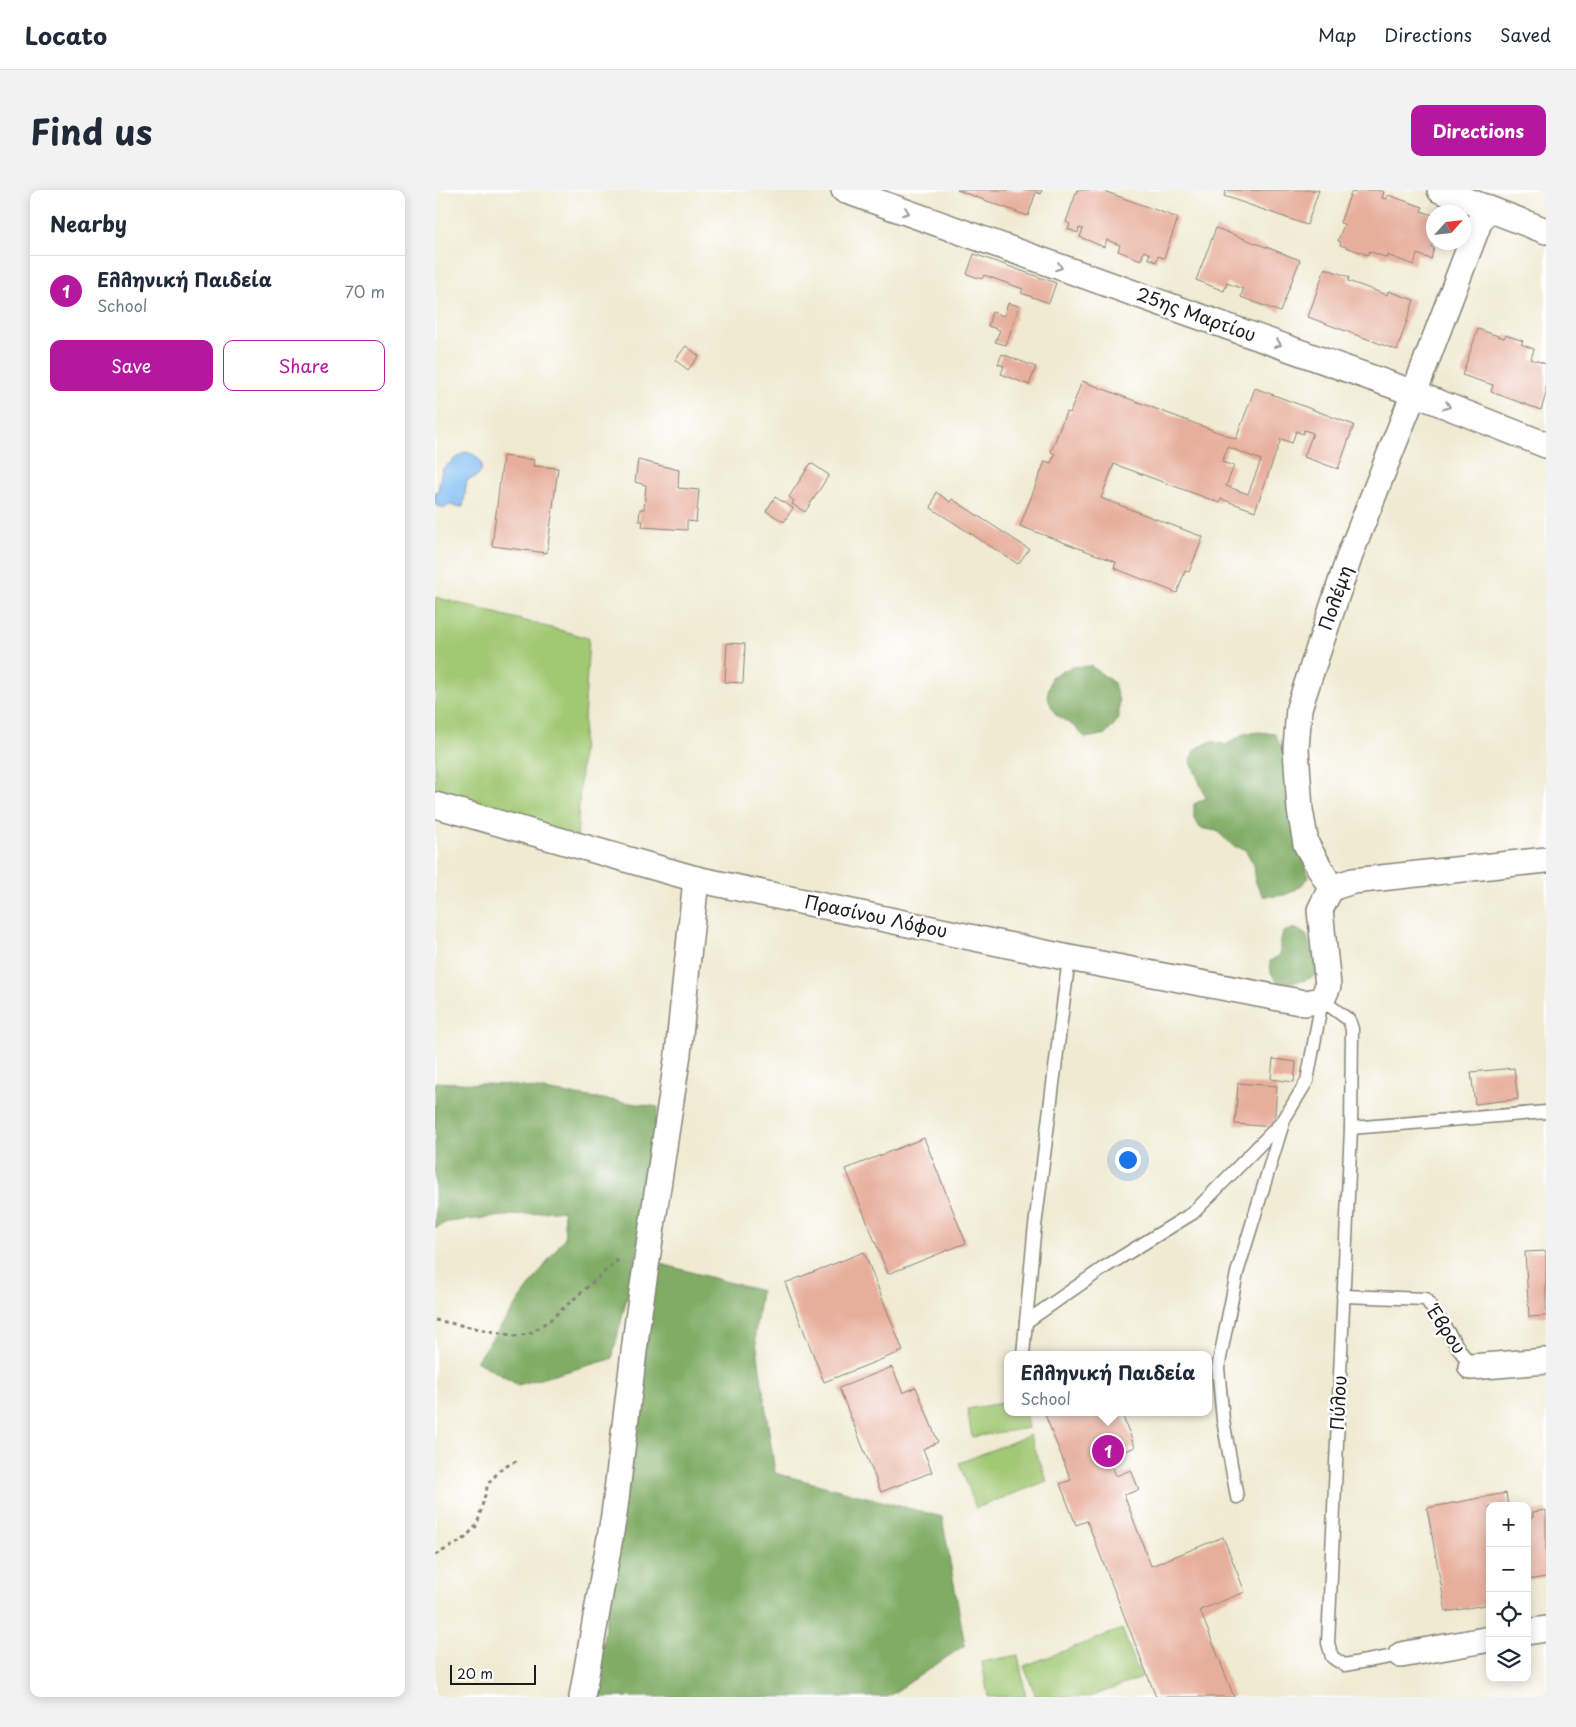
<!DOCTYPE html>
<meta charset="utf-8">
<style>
body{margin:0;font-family:"Playpen Sans",sans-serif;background:#f2f2f3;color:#1f2937}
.controls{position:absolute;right:15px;bottom:15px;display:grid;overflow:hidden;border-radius:10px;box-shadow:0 2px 12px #0003}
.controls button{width:45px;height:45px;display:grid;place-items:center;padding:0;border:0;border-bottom:1px solid #e0e1e3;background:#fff;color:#1f2937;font:25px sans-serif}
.compass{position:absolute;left:991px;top:15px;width:45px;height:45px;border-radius:50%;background:#fff;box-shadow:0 2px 12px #0003;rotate:63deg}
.scale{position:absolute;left:15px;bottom:12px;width:86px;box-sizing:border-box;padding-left:5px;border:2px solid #1c1c1c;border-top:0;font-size:14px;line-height:18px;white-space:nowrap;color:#1c1c1c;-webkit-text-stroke:4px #fff;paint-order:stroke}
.you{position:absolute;left:692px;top:969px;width:18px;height:18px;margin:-12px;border:4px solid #fff;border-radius:50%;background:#1a73e8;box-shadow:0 0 0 8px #1a73e833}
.badge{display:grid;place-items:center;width:32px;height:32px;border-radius:50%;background:#b5179e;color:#fff;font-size:16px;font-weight:700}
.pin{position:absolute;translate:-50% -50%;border:2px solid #fff;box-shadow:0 1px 5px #0006}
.popup{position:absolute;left:569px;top:1161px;width:208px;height:65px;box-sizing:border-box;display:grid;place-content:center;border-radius:10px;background:#fff;filter:drop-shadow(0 1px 4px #0005);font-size:16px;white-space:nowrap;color:#747a83}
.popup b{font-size:19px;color:#1f2937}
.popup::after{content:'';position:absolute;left:50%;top:100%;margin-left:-10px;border:10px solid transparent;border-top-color:#fff}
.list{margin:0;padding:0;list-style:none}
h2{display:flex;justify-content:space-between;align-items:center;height:65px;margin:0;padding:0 20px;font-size:21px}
h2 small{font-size:16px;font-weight:400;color:#747a83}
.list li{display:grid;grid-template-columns:32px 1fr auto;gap:15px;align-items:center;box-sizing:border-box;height:70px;padding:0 20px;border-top:1px solid #e0e1e3}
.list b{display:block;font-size:19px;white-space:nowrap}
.list p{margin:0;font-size:16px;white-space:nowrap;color:#747a83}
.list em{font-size:16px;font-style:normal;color:#747a83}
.actions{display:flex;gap:10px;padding:15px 20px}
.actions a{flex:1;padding:11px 0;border:1px solid #b5179e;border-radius:10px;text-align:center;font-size:18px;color:#b5179e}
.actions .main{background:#b5179e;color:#fff}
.icon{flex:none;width:28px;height:28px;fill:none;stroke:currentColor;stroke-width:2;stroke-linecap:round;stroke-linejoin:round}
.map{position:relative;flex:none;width:1111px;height:1507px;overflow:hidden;border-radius:10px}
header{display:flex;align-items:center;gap:30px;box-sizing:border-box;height:70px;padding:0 25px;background:#fff;border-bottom:1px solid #e0e1e3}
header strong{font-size:24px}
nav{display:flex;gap:28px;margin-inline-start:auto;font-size:18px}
.intro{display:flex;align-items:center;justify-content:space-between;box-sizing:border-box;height:120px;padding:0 30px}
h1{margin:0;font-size:35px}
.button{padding:12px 22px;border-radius:10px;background:#b5179e;color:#fff;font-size:18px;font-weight:700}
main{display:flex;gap:30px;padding:0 30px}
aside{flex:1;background:#fff;border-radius:10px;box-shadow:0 2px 12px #0003}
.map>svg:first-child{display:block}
.green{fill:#a1c873;stroke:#5e7248}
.forest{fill:#80ac65;stroke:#4e6440}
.water{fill:#7ebcf2;stroke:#4d6c87}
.building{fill:#e7ae9b;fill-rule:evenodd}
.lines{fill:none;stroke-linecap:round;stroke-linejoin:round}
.service-casing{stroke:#868377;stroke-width:15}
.minor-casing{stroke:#868377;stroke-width:28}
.path{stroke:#868377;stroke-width:3;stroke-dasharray:4 4;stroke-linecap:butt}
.service{stroke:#fff;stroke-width:12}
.minor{stroke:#fff;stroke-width:25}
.oneway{stroke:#999}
.labels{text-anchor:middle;stroke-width:5;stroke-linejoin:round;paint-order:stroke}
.street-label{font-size:18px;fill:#1c1c1c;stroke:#fff}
</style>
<header>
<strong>Locato</strong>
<nav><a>Map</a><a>Directions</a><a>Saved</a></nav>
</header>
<div class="intro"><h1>Find us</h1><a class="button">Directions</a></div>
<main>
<aside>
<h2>Nearby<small></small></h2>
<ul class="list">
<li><span class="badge">1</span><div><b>Ελληνική Παιδεία</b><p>School</p></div><em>70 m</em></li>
</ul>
<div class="actions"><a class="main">Save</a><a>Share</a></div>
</aside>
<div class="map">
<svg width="1111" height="1507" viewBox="0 0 1111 1507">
<rect width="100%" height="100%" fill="#fff"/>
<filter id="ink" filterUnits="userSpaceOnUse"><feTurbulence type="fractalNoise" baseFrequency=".02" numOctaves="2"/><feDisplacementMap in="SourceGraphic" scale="10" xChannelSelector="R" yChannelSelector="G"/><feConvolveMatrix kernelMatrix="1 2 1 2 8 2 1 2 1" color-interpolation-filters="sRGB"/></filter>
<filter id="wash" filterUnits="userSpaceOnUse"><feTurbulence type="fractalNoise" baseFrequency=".0096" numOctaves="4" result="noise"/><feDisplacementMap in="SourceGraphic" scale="20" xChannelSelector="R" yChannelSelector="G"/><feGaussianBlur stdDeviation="1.12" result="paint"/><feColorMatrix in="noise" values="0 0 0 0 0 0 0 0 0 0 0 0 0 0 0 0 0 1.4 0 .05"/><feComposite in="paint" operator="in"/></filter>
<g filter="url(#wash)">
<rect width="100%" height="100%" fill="#f0ead2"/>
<g class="green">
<path d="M0,407L154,448L142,647L0,612Z"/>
<path d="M573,1212V1222H590L593,1238L537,1247L532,1219Z"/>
<path d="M595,1245L612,1291L541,1318L524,1273Z"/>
<path d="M687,1439L706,1488L655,1507H601L589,1476Z"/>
<path d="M583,1465L591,1507H553L547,1472Z"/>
</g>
<g class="forest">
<path d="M656,476L679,493L684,511V529L671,544L651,548L637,535L621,525L612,507L616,487L636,477Z"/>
<path d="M824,542L840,544C850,565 855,575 848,597L855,613L874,688C858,704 851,707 828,706L821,693L819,675L810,659L798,656L782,641L765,638L759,627V614L771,608L755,570L762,558L777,551L791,555L808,544Z"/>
<path d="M860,738L871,745L883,773L881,785L868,791L843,793L836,783L835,771L845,765V753L848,742Z"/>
<path d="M0,892L74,895L223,917L201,1069L177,1169L83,1195L41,1171L130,1047L128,1020L12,1032L0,1038Z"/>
<path d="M223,1073L326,1101L320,1144L340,1283L507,1327L530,1455L453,1507H160Z"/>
</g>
<path class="water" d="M30,262C51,265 52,287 32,290L28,317L13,315L11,318L2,316L0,314V302H3L7,279C15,274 22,266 30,262Z"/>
<g id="blocks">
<g class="building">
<path d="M522,0H607L606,4L601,2L593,26Z"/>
<path d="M642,0H666L743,28L729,68L723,66L721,72L713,68L715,64L709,61L706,70L683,61L685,55L672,50L669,57L645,47L648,39L644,38L643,43L633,39L635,34L631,32Z"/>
<path d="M791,0H884L872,35L789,6Z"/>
<path d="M921,0H942L949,2L947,8L952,9L953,5L988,17L986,21L998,25V53L996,57L999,58L996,69L982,64L979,75L952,65V68L934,61L933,65L905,55L906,52L903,51L909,34L905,33L916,2L920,3Z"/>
<path d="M781,38L865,70L845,122L806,107L808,99L792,93L789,101L761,90Z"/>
<path d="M539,64L621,93L614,113L586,103L588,99L549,85L547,89L532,84Z"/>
<path d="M890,78L914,87L913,91L952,105L953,101L979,110L962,160L873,127Z"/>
<path d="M573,113L584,116L571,155L560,152L565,140L553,136L557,122L569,126Z"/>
<path d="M1043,139L1069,148L1071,145L1088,151L1086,154L1099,159L1096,169L1111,174V204L1106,220L1056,202L1058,195L1027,185Z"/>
<path d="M251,156L264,166L253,180L240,170Z"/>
<path d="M567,164L601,177L594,195L566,184L569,176L563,174Z"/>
<path d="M647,191L801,249L820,198L919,235L903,279L869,267L878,243L869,240L868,244L861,241L857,253L846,249L820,321L786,309L785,313L679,274L666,308L768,347L754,382L750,381L742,403L679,378L681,372L585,336L610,271L616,273L620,264L616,262L631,222L635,223ZM793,257L826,270L813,304L791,296L799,276L787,272Z"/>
<path d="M68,266L99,270L98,276L123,278L112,363L57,356Z"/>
<path d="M203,270L244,280L243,298L264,300L261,332L252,331V340L207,337L208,331H204L205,319H209L211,295L200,292Z"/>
<path d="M376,273L394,285L370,322L357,314L359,311L354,307Z"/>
<path d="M501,302L515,312L517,309L594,359L583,374L496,318Z"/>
<path d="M340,307L358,318L349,332L331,321Z"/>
<path d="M292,453L310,454L308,493L290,492Z"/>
<path d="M838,869L861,872L859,892L836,889Z"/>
<path d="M1079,878L1083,909L1040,914L1036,882Z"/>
<path d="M803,893L842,896L839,937L800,934Z"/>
<path d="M489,948L531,1053L453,1084L411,979Z"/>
<path d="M1111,1061V1126L1094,1127L1090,1062Z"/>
<path d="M429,1062L468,1161L389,1192L350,1093Z"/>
<path d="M457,1177L468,1203L481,1197L503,1252L488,1259L497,1282L446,1302L404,1198Z"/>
<path d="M609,1222H686L700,1257L674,1268L681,1286L696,1280L704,1300L689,1305L716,1376L788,1347L810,1402L765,1420L799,1507H721L652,1331L641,1335L625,1294L636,1290Z"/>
<path d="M1071,1303L1073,1316H1055V1414L1011,1422L992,1318Z"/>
<path d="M1111,1320V1387L1093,1390L1092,1328L1098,1327V1322Z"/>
</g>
</g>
</g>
<g filter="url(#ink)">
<use href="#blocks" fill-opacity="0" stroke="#868377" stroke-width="1"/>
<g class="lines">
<defs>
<g id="service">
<path d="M916,938L1111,922"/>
<path d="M908,1106L991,1109L1036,1177"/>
<path d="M591,1132L670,1077L758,1023L848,931L872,891L887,810L914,830L917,839L916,938L893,1453L897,1467L909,1475L966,1465"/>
<path d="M588,1165L599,1044L634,768"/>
<path d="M802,1307L788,1230L783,1178L802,1083L848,933"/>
</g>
<g id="minor">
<path d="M409,0L979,203L1111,255"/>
<path d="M1005,0L1111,41"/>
<path d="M0,615L261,689L634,768L870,813L887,810L893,796L885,720L896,698"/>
<path d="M896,698L871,654L865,620L861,559L864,518L916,362L979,203L1050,17"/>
<path d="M896,698L918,691L1111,670"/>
<path d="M1036,1177L1111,1171"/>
<path d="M1092,1442L1111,1439"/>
<path d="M966,1465L1055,1449"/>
<path d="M147,1507L179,1325L203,1129L243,864L261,689"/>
</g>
</defs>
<use href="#service" class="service-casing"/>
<use href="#minor" class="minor-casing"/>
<g class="path">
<path d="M0,1130L80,1146L94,1144L115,1130L185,1068"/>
<path d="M0,1365L28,1350L42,1335L53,1294L66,1279L83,1270"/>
</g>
<use href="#service" class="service"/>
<use href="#minor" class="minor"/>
</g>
<defs><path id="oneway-chevron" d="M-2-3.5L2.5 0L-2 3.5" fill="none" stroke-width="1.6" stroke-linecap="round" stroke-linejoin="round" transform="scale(1.25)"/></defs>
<g class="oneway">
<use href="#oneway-chevron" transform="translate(471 22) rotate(20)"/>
<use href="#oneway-chevron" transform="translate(624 77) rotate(20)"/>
<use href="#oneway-chevron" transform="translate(843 154) rotate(20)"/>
<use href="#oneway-chevron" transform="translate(1012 216) rotate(21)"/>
</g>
</g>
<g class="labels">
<g class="street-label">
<text transform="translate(761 125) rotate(20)" y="6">25ης Μαρτίου</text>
<text transform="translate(901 408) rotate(-71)" y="6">Πολέμη</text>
<text transform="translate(441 727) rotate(12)" y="6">Πρασίνου Λόφου</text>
<text transform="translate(1011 1140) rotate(56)" y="6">Έβρου</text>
<text transform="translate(904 1213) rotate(-87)" y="6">Πύλου</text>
</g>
</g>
</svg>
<div class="controls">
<button>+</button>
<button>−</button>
<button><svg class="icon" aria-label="locate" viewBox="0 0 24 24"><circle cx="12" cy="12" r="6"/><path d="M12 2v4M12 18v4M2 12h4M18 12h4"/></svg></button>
<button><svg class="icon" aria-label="layers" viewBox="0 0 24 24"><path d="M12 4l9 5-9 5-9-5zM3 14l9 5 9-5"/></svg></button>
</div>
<svg class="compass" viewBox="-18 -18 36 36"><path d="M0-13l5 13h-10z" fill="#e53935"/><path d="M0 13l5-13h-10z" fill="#747a83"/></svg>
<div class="scale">20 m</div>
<div class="you"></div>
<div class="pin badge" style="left:673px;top:1261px">1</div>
<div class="popup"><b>Ελληνική Παιδεία</b>School</div>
</div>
</main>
